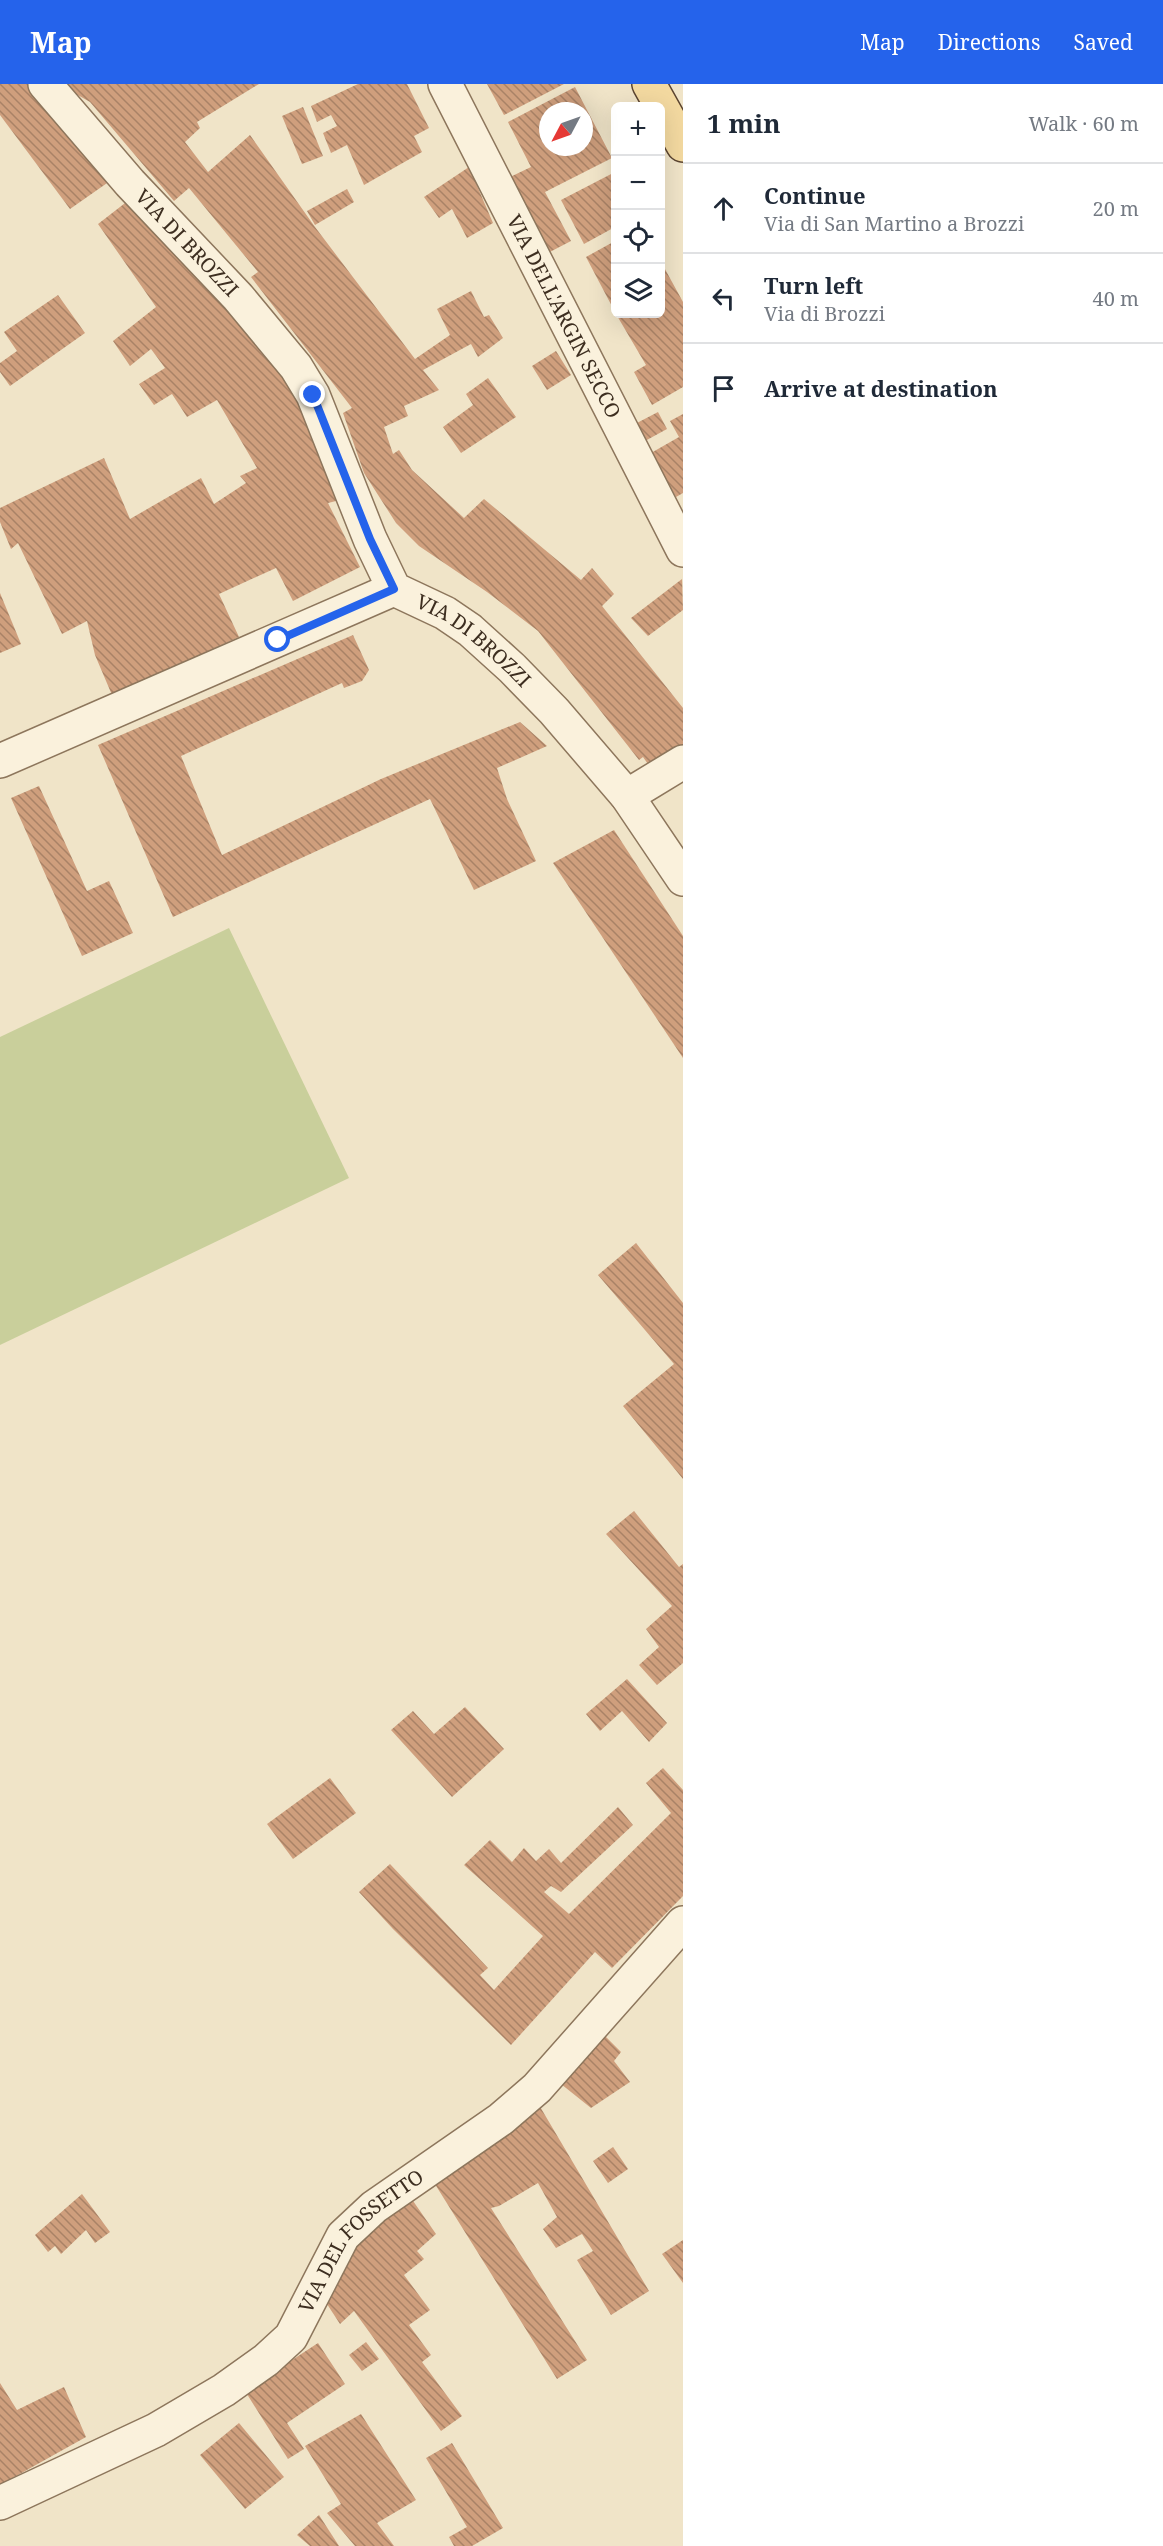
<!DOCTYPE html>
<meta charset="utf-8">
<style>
body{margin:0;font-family:"Noto Serif",serif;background:#f6f6f7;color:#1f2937}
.controls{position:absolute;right:18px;top:18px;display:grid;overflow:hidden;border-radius:9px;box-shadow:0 6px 24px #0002}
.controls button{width:54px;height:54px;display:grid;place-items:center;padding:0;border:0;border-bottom:2px solid #e0e1e3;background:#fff;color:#1f2937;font:30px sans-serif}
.compass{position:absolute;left:539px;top:18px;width:54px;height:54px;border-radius:50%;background:#fff;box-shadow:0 6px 24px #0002;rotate:229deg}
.stop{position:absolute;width:18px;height:18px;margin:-14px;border:4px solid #2563eb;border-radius:50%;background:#fff}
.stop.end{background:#2563eb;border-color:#fff;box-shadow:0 2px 6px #0008}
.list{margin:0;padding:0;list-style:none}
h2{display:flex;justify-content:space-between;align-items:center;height:78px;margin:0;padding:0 24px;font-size:26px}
h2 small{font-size:20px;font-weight:400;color:#747a83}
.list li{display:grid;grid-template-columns:39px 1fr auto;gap:18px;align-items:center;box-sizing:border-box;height:90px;padding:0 24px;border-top:2px solid #e0e1e3}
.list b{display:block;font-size:22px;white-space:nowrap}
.list p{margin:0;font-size:20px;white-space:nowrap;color:#747a83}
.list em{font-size:20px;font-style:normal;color:#747a83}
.icon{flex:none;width:33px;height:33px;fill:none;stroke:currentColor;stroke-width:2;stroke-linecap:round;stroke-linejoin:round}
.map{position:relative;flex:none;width:683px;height:2462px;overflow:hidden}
header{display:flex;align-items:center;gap:36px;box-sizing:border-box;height:84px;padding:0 30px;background:#2563eb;color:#fff}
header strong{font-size:28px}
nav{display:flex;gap:33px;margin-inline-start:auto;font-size:21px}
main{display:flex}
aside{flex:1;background:#fff}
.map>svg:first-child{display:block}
.pitch{fill:#c9cf9b}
.building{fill:url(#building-back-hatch);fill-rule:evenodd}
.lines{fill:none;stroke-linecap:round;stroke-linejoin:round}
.minor-casing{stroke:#8d765c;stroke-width:36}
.primary-casing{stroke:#5b4430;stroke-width:36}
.minor{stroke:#faf1dc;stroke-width:33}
.primary{stroke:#f3d9a0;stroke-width:33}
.route{stroke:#2563eb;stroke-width:8}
.labels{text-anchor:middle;stroke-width:5;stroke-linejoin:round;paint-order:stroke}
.street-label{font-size:20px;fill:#3d2e20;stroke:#f7eed8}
</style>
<header>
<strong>Map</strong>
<nav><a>Map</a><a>Directions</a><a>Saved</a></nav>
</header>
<main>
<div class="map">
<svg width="683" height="2462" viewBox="0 0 683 2462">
<defs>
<pattern id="building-back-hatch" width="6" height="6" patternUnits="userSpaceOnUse" patternTransform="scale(1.5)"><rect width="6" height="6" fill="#cf9f7d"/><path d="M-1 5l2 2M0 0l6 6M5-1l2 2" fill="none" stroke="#a98266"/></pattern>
</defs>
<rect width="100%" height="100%" fill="#f0e4c8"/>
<path class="pitch" d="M229,844L349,1094L0,1261V953Z"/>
<g class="building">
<path d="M0,0H28L110,97L70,125L0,31Z"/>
<path d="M67,0H259L197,38L200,44L185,58L208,88L250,51L315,143L415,275L450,251L437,225L471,207L484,233L489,231L503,254L478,273L471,260L423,286L439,306L404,322L408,332L384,343L393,370L399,366L412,386L464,434L484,415L581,496L592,484L614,510L602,522L683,624V664L650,683L643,673L639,676L538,547L487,508L419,462L396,439L364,389L343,329L352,324L251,193L258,188L189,104L174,117L90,18L76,10Z"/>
<path d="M358,0H407L429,44L414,52L422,68L364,101L347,61L331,69L323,49L337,42L331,31L317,38L311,22Z"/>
<path d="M487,0H564L504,31Z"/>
<path d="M575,3L612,74L545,108L571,157L546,170L506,95L531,83L508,38ZM548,27H584V63H548Z"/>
<path d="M303,23L323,72L302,80L282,32Z"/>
<path d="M469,83L493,139L467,154L452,125L439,134L424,113Z"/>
<path d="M615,88V143L584,160L561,116Z"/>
<path d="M347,105L354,118L315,141L307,127Z"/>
<path d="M129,116L270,268L306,322L336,417L328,419L360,483L293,517L276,484L219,510L239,553L112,611L95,571L87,537L62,550L18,459L11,465L0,438V424L104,374L130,435L201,394L214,420L246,399L240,392L257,384L217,316L187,333L172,310L154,321L139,300L165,284L151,265L130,282L113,257L156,223L98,140Z"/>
<path d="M615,157V228L586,173Z"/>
<path d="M660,176L683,218V303L652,321L634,288L646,281L616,230H660Z"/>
<path d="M58,211L85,249L10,302L0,288V279L17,267L4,248Z"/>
<path d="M556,267L571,291L547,306L532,282Z"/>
<path d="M488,294L516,333L461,369L443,343L473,321L466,310Z"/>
<path d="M658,328L667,345L645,357L635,340Z"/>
<path d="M683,330V409L676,413L651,369L679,353L670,337Z"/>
<path d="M682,495L683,526L648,552L631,534Z"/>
<path d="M0,509L21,560L0,569Z"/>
<path d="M353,551L369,586L362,597L344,604L342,599L181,672L222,771L381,695L520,638L547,662L497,684L507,715L536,777L474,806L430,715L173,833L98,661Z"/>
<path d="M39,702L87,807L109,797L133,849L82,872L11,714Z"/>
<path d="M614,746L683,852V974L553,779Z"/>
<path d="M636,1159L683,1219V1395L623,1322L674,1280L598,1191Z"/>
<path d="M634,1427L679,1483L683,1480V1579L657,1601L639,1581L659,1563L646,1545L672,1522L606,1450Z"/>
<path d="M627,1595L667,1639L649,1658L622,1627L600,1647L586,1630Z"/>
<path d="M465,1623L504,1665L452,1713L391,1646L413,1627L434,1650Z"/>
<path d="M663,1684L683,1706V1812L612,1884L595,1868L511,1961L393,1845L359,1808L390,1780L488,1884L480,1891L494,1906L543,1852L464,1781L490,1756L512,1778L524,1764L536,1777L549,1765L561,1779L618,1723L633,1741L561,1808L551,1802L544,1808L569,1830L671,1729L646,1699Z"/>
<path d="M330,1694L356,1729L293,1775L267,1740Z"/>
<path d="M604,1951L621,1968L614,1977L630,1998L591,2024L561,2000Z"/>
<path d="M539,2021L649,2207L611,2231L577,2176L593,2167L582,2150L556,2164L543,2145L557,2133L538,2099L499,2122L491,2124L587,2276L557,2295L433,2097Z"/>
<path d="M613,2063L628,2085L608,2099L593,2077Z"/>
<path d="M82,2110L110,2148L95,2159L86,2146L61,2170L55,2162L48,2168L35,2151Z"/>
<path d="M411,2114L436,2150L417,2167L424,2175L404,2191L430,2226L409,2241L431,2271L422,2278L462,2332L441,2347L354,2227L340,2240L325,2217L348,2161Z"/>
<path d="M683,2156V2199L662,2170Z"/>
<path d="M366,2258L379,2275L362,2287L349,2271Z"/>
<path d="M318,2259L345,2300L287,2339L304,2365L288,2375L245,2307Z"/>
<path d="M0,2299L17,2326L64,2303L86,2353L0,2401Z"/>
<path d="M361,2330L416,2416L377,2439L394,2462H355L327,2429L341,2420L305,2362Z"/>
<path d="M239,2339L284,2393L245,2425L200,2371Z"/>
<path d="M452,2359L503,2444L472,2462H454L449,2453L467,2443L426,2374Z"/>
<path d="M319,2431L339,2462H310L297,2451Z"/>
</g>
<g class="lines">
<defs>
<g id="minor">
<path id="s1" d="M45,0L130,99L238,213L296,283L313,311L370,455L394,505L445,529L470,546L512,584L554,627L627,712L683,795"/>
<path id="s2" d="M445,0L683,466"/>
<path d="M0,677L394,505"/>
<path d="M627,712L683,678"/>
<path id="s3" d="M0,2419L156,2346L224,2306L266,2276L291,2253L343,2152L374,2123L501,2035L537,2004L683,1839"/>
</g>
<path id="primary" d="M649,0L683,61"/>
</defs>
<use href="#minor" class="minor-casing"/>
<use href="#primary" class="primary-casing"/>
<use href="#minor" class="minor"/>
<use href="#primary" class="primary"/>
</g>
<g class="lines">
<path class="route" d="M278,556L394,505L370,455L313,311"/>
</g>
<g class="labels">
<g class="street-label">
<text dy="7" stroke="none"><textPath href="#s1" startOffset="213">VIA DI BROZZI</textPath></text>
<text dy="7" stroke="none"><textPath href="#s2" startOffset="261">VIA DELL'ARGIN SECCO</textPath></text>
<text dy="7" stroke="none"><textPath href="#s1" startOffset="717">VIA DI BROZZI</textPath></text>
<text dy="7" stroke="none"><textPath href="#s3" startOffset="458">VIA DEL FOSSETTO</textPath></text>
</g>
</g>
</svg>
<div class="controls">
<button>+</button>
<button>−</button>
<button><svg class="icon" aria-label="locate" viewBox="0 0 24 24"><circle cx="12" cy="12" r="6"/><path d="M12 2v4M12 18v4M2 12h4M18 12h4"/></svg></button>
<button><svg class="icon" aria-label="layers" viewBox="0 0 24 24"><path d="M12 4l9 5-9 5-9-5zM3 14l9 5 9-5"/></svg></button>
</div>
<svg class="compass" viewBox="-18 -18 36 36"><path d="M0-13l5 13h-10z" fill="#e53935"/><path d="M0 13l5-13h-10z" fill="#747a83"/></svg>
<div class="stop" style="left:278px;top:556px"></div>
<div class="stop end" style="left:313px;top:311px"></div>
</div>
<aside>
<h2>1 min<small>Walk · 60 m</small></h2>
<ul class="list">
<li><svg class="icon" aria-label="ahead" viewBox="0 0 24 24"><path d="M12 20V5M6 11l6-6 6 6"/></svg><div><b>Continue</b><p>Via di San Martino a Brozzi</p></div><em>20 m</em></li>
<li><svg class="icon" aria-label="left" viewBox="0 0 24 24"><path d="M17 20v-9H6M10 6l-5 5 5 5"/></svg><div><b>Turn left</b><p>Via di Brozzi</p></div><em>40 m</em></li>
<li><svg class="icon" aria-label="arrive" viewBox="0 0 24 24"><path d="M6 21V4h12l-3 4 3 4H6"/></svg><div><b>Arrive at destination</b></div></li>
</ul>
</aside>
</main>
